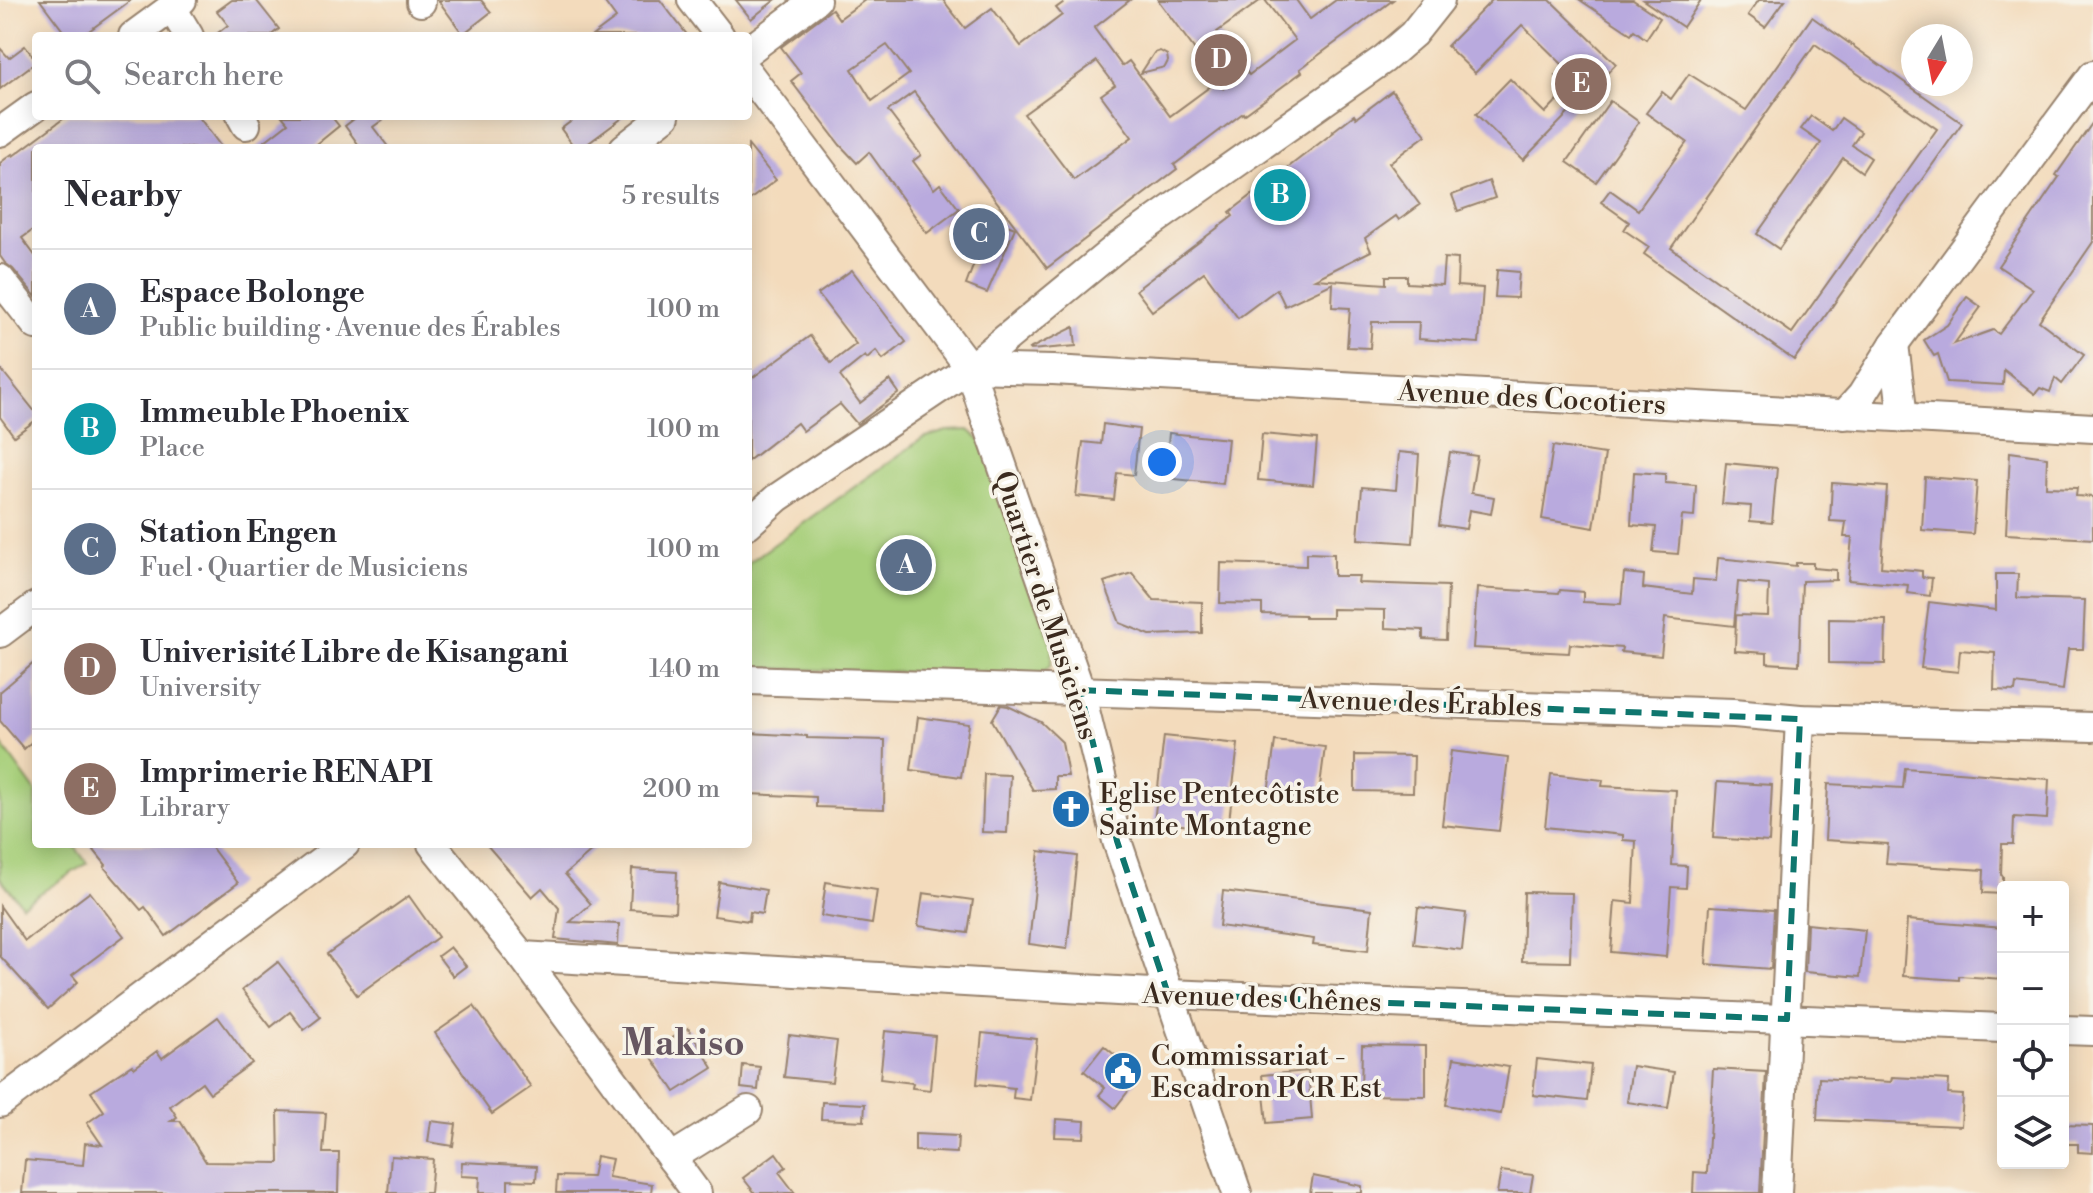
<!DOCTYPE html>
<meta charset="utf-8">
<style>
body{margin:0;font-family:"Libre Bodoni",serif;background:#f7f7f7;color:#2b2b33}
.controls{position:absolute;right:24px;bottom:24px;display:grid;overflow:hidden;border-radius:8px;box-shadow:0 4px 20px #0003}
.controls button{width:72px;height:72px;display:grid;place-items:center;padding:0;border:0;border-bottom:2px solid #e1e1e2;background:#fff;color:#2b2b33;font:40px sans-serif}
.compass{position:absolute;left:1901px;top:24px;width:72px;height:72px;border-radius:50%;background:#fff;box-shadow:0 4px 20px #0003;rotate:190deg}
.you{position:absolute;left:1162px;top:462px;width:28px;height:28px;margin:-20px;border:6px solid #fff;border-radius:50%;background:#1a73e8;box-shadow:0 0 0 12px #1a73e833}
.badge{display:grid;place-items:center;width:52px;height:52px;border-radius:50%;background:#b45309;color:#fff;font-size:26px;font-weight:700}
.pin{position:absolute;translate:-50% -50%;border:4px solid #fff;box-shadow:0 2px 8px #0006}
.list{margin:0;padding:0;list-style:none}
h2{display:flex;justify-content:space-between;align-items:center;height:104px;margin:0;padding:0 32px;font-size:34px}
h2 small{font-size:26px;font-weight:400;color:#7c7c81}
.list li{display:grid;grid-template-columns:52px 1fr auto;gap:24px;align-items:center;box-sizing:border-box;height:120px;padding:0 32px;border-top:2px solid #e1e1e2}
.list b{display:block;font-size:30px;white-space:nowrap}
.list p{margin:0;font-size:26px;white-space:nowrap;color:#7c7c81}
.list em{font-size:26px;font-style:normal;color:#7c7c81}
.icon{flex:none;width:44px;height:44px;fill:none;stroke:currentColor;stroke-width:2;stroke-linecap:round;stroke-linejoin:round}
.map{position:relative;flex:none;width:2093px;height:1193px;overflow:hidden}
.search{position:absolute;background:#fff;box-shadow:0 4px 20px #0003;left:32px;top:32px;width:720px;height:88px;display:flex;align-items:center;gap:20px;box-sizing:border-box;padding:0 28px;border-radius:8px;color:#7c7c81;font-size:30px}
.panel{position:absolute;background:#fff;box-shadow:0 4px 20px #0003;left:32px;top:144px;width:720px;height:704px;border-radius:8px}
.map>svg:first-child{display:block}
.green{fill:#a7cf7a;stroke:#717c4c;stroke-width:2}
.building{fill:#b9aade;fill-rule:evenodd}
.lines{fill:none;stroke-linecap:round;stroke-linejoin:round}
.minor-casing{stroke:#97826d;stroke-width:32}
.minor{stroke:#fff;stroke-width:28}
.marked{fill:none;stroke:#0f766e;stroke-width:6;stroke-dasharray:16 10;stroke-linejoin:round}
.labels{text-anchor:middle;stroke-width:7;stroke-linejoin:round;paint-order:stroke}
.street-label{font-size:28px;fill:#3b2a1e;stroke:#f7f3e8}
.poi-label{font-size:28px;fill:#3b2a1e;stroke:#f7f3e8;text-anchor:start}
.district-label{font-size:36px;font-weight:bold;fill:#675761;stroke:#f7f3e8}
</style>
<div class="map">
<svg width="2093" height="1193" viewBox="0 0 2093 1193">
<rect width="100%" height="100%" fill="#f7f3e8"/>
<filter id="ink" filterUnits="userSpaceOnUse"><feTurbulence type="fractalNoise" baseFrequency=".0125" numOctaves="2"/><feDisplacementMap in="SourceGraphic" scale="16" xChannelSelector="R" yChannelSelector="G"/><feConvolveMatrix kernelMatrix="1 2 1 2 8 2 1 2 1" color-interpolation-filters="sRGB"/></filter>
<filter id="wash" filterUnits="userSpaceOnUse"><feTurbulence type="fractalNoise" baseFrequency=".006" numOctaves="4" result="noise"/><feDisplacementMap in="SourceGraphic" scale="32" xChannelSelector="R" yChannelSelector="G"/><feGaussianBlur stdDeviation="1.8" result="paint"/><feColorMatrix in="noise" values="0 0 0 0 0 0 0 0 0 0 0 0 0 0 0 0 0 1.4 0 .05"/><feComposite in="paint" operator="in"/></filter>
<g filter="url(#wash)">
<rect width="100%" height="100%" fill="#f3dbbc"/>
<g class="green">
<path d="M969,430L982,442L1052,647L1051,665L1040,676L748,668V563L923,438L947,431Z"/>
<path d="M0,742L36,792V844H73L87,863L22,905L0,878Z"/>
</g>
<g id="blocks">
<g class="building">
<path d="M40,0H131L82,36H67Z"/>
<path d="M232,0H256L279,29L270,36H214L228,25L217,11Z"/>
<path d="M438,0H481L491,12L463,34Z"/>
<path d="M603,0H660L688,36H592L616,18Z"/>
<path d="M736,0H775L751,19Z"/>
<path d="M865,0H943L965,28L992,8L1021,46L1062,15L1056,8L1067,0H1130L1094,28L1122,66L1129,61L1170,116L1215,83L1224,89L1158,0H1261L1217,32L1249,75L1295,40L1265,0H1296L1310,19L1336,0H1393L1300,69L1302,72L1244,115L1243,113L1174,165L1177,169L1047,268L914,92L888,111L921,155L913,161L934,189L940,184L959,209L927,233L869,152L857,163L840,145L791,81L801,73L781,47L832,9L839,19ZM887,45L909,74L872,101L852,69ZM1097,61L1115,85L1101,95L1132,137L1074,180L1024,114Z"/>
<path d="M1492,0H1550L1616,64L1523,160L1476,114L1510,79L1545,113L1569,88L1556,76L1565,67L1522,25L1475,73L1447,46Z"/>
<path d="M1580,0H1633L1660,18L1646,39L1634,30L1631,34Z"/>
<path d="M1643,0H1701L1683,27Z"/>
<path d="M1759,0H1785L1765,27L1748,15Z"/>
<path d="M1812,17L1962,123L1794,360L1644,254L1649,247L1624,230L1629,222L1601,202L1610,190L1638,210L1687,142L1646,113L1662,92L1671,99L1689,74L1746,110ZM1815,44L1937,129L1792,333L1671,248Z"/>
<path d="M25,46L36,60V62L0,89V48L9,58Z"/>
<path d="M1160,51L1167,55L1168,61L1165,67L1141,73L1154,53Z"/>
<path d="M1392,91L1426,135L1389,163L1420,205L1399,220L1396,216L1365,238L1371,251L1315,279L1386,284V276H1407V283L1442,285L1444,258L1458,259L1457,286L1483,288L1479,343L1418,339L1419,322H1372L1370,348L1347,347L1350,308L1332,307L1333,283L1285,306L1277,289L1238,318L1204,272L1152,311L1136,290L1233,216L1230,212L1334,132L1333,131L1354,115L1356,118Z"/>
<path d="M1610,101L1639,122L1596,182L1567,162Z"/>
<path d="M67,116H198L222,148H36V228L22,238L36,257V297L13,269L5,263L0,256V163L12,154L13,156Z"/>
<path d="M282,116H331L339,126L312,148H256L288,123Z"/>
<path d="M358,116H388L373,127L389,148H361L345,126Z"/>
<path d="M578,116H625L582,148H575L561,129Z"/>
<path d="M1811,116L1832,131L1841,118L1861,132L1852,145L1871,158L1862,172L1843,158L1779,249L1757,234L1821,143L1801,129Z"/>
<path d="M2093,122V242L2039,321L2084,355L2062,384L2055,378L2050,392L2040,388L2035,394L2004,370L2003,385L1947,382L1938,354L1934,356L1924,340L1947,325L1967,297L1981,307L1954,344L1993,330L1999,334L2033,289L1998,266L2059,177L2056,175Z"/>
<path d="M748,145L776,180L748,201Z"/>
<path d="M1489,181L1495,198L1458,211L1452,195Z"/>
<path d="M969,210L1015,228L987,293L966,285L981,245L958,237Z"/>
<path d="M852,270L906,342L883,360L876,351L867,359L865,356L840,376L860,403L890,380L899,393L857,424L840,404L803,431L797,423L748,461V381L810,336L831,363L856,344L818,294Z"/>
<path d="M1497,270L1519,272L1517,298L1495,297Z"/>
<path d="M1074,327L1076,346L1030,350L1029,349Z"/>
<path d="M0,368L36,413V420L14,436L0,417Z"/>
<path d="M1103,424L1139,429L1134,475L1117,473L1114,500L1076,496L1083,442L1101,444Z"/>
<path d="M1169,433L1228,439L1223,484L1165,478Z"/>
<path d="M1262,434L1317,439L1313,485L1258,480Z"/>
<path d="M1553,446L1605,454L1594,528L1542,519Z"/>
<path d="M1399,452L1419,454L1413,543L1358,539L1362,487L1396,490Z"/>
<path d="M1450,452L1477,456L1471,493L1494,497L1491,514L1469,510L1466,529L1439,525Z"/>
<path d="M2010,452L2047,457L2046,487L2077,488L2076,496L2093,497V539L2006,534Z"/>
<path d="M1726,463L1777,468L1772,523L1750,521L1751,506L1722,504Z"/>
<path d="M1634,472L1665,474V483L1696,485L1694,517L1682,516L1678,554L1653,552L1656,527L1631,525Z"/>
<path d="M1925,477L1977,481L1973,534L1922,530Z"/>
<path d="M1832,483L1887,487L1881,567L1922,571V577L1932,578L1930,596L1907,593L1908,585L1848,580L1852,537H1844L1846,522L1830,521Z"/>
<path d="M1306,553L1334,554V576H1359L1358,583L1448,586L1446,640L1423,639V630L1385,628V610L1332,609V618H1305V615L1262,614V604L1220,603L1221,563L1306,566Z"/>
<path d="M1718,558L1796,566V563H1813V568L1836,570V580L1802,581L1799,665L1767,663V653L1735,651L1736,615L1768,616L1769,585L1738,582L1734,626L1665,618L1661,656L1621,652L1622,648L1570,644L1569,653L1473,648L1477,588L1559,593L1560,590L1583,592V602L1621,604L1624,573L1644,575L1643,588L1692,594L1693,579L1716,581Z"/>
<path d="M1132,573L1154,600L1202,602V633L1150,635L1120,623L1104,582Z"/>
<path d="M1996,574H2018L2017,598L2085,600L2083,649H2068L2063,690L2016,684L2015,691L1994,690L1995,653L1960,650L1958,672L1921,668L1929,602L1996,610Z"/>
<path d="M1829,619L1886,620L1885,664L1829,663Z"/>
<path d="M36,661V738L24,749L0,721V692Z"/>
<path d="M1001,705L1008,706L1041,722L1062,742L1068,776H1055V789L1033,790L992,720Z"/>
<path d="M918,717L969,724L961,777L911,770Z"/>
<path d="M748,733L807,736V738L885,740L884,809L816,807V797L748,794Z"/>
<path d="M1164,736L1238,744L1228,830L1154,822Z"/>
<path d="M1275,741L1325,747L1318,801L1268,794Z"/>
<path d="M1451,751L1508,758L1499,831L1442,825Z"/>
<path d="M1355,755L1414,756L1413,792L1355,791Z"/>
<path d="M1905,768L2049,779L2047,819L2014,817L2013,844H2002L2001,875L2003,876V894L1983,893L1984,870L1886,864L1888,844L1825,840L1828,784L1903,788Z"/>
<path d="M984,774L1010,775L1007,833L982,832Z"/>
<path d="M1551,774L1603,780L1602,786L1676,790L1672,865L1687,866L1686,888L1671,887L1666,957L1611,952L1615,901L1633,903L1636,841L1623,840V835L1545,827Z"/>
<path d="M1717,782L1772,785L1769,842L1713,838Z"/>
<path d="M89,844H209L238,883L166,936L145,907L141,910L104,867L106,865Z"/>
<path d="M486,844H600L565,874L591,904L570,922L619,924L618,945L555,939L559,908L542,888L532,897Z"/>
<path d="M1039,851L1077,856L1067,949L1029,944Z"/>
<path d="M632,869L677,872L675,912L630,909Z"/>
<path d="M719,882L766,890L762,914L750,912L749,921L714,916Z"/>
<path d="M826,882L877,890L872,924L821,916Z"/>
<path d="M1223,891L1372,909L1368,951L1313,945L1314,939L1219,926Z"/>
<path d="M90,892L124,936L72,975L78,982L48,1009L0,956V906L25,941Z"/>
<path d="M1524,892L1572,893L1570,962L1522,961Z"/>
<path d="M923,893L973,900L968,933L918,926Z"/>
<path d="M409,896L438,937L357,995L327,954Z"/>
<path d="M1710,906L1774,910L1771,969L1706,964Z"/>
<path d="M1418,907L1466,913L1462,950L1414,944Z"/>
<path d="M1907,920L2003,928V979L1959,976V980L1903,976Z"/>
<path d="M1807,924L1865,930L1860,977L1805,972Z"/>
<path d="M450,947L466,966L453,976L438,956Z"/>
<path d="M278,962L321,1017L304,1030L290,1012L271,1027L242,990Z"/>
<path d="M474,1006L531,1087L492,1114L435,1033Z"/>
<path d="M218,1017L252,1063L210,1093L202,1082L170,1106L177,1117L171,1121H180L206,1162L279,1163L278,1111L326,1113L323,1153H339L338,1193H22L25,1160L83,1165L85,1143L102,1145L87,1123L104,1111L91,1092L132,1065L134,1068L157,1051L162,1058Z"/>
<path d="M688,1028L713,1068L675,1092L649,1053Z"/>
<path d="M885,1031L935,1036L930,1090L912,1088L913,1083L880,1079Z"/>
<path d="M982,1033L1037,1039L1030,1100L1013,1098L1014,1088L977,1084Z"/>
<path d="M789,1035L837,1041L832,1082L784,1077Z"/>
<path d="M1362,1045L1426,1046V1096L1361,1095Z"/>
<path d="M1104,1046L1140,1076L1115,1108L1099,1095L1105,1088L1084,1071Z"/>
<path d="M1454,1058L1509,1067L1501,1114L1446,1105Z"/>
<path d="M1537,1059L1591,1065L1587,1101L1533,1095Z"/>
<path d="M743,1065L760,1067L758,1090L741,1088Z"/>
<path d="M1632,1066L1674,1072L1668,1108L1627,1102Z"/>
<path d="M1713,1069L1766,1072L1760,1193H1693L1694,1172L1707,1173Z"/>
<path d="M1308,1071L1312,1119L1267,1123L1262,1075Z"/>
<path d="M1892,1077L1949,1080L1948,1094L1963,1095L1961,1126L1817,1120L1819,1078L1891,1082Z"/>
<path d="M822,1102L865,1104L864,1121L821,1119Z"/>
<path d="M1056,1119L1085,1121L1084,1138L1055,1137Z"/>
<path d="M431,1121L456,1124L453,1146L428,1142Z"/>
<path d="M2063,1125L2093,1126V1153L2078,1152V1144H2063Z"/>
<path d="M915,1134L958,1136L957,1153L915,1151Z"/>
<path d="M776,1153L786,1167L779,1172L795,1193H755L743,1178Z"/>
<path d="M391,1156L433,1159L430,1193H388Z"/>
<path d="M596,1156L612,1159L608,1177L652,1184L651,1193H556L557,1176L592,1177Z"/>
<path d="M462,1162L537,1166L536,1181L508,1180V1193H479L480,1177L461,1176Z"/>
<path d="M1501,1171L1533,1175L1530,1193H1497Z"/>
<path d="M1313,1176L1362,1186V1193H1310Z"/>
</g>
</g>
</g>
<g filter="url(#ink)">
<use href="#blocks" fill-opacity="0" stroke="#97826d" stroke-width="2"/>
<g class="lines">
<defs>
<g id="minor">
<path d="M692,0L720,36"/>
<path d="M421,2V0"/>
<path d="M172,8L189,36"/>
<path d="M133,36L182,0"/>
<path d="M748,51L816,0"/>
<path d="M748,73L970,368L984,413L1080,690L1117,841L1237,1193"/>
<path d="M241,116L246,125"/>
<path d="M0,132L36,106"/>
<path d="M624,148L665,116"/>
<path d="M0,279L36,325"/>
<path d="M1894,344L1903,418"/>
<path d="M970,368L1053,370L2093,428"/>
<path d="M1844,415L1862,395L1894,344L2093,75"/>
<path d="M748,524L777,498L970,368L1117,247L1384,59L1413,34L1440,0"/>
<path d="M0,633L36,606"/>
<path d="M748,680L1734,713L1800,719L2093,727"/>
<path d="M432,844L522,956L697,1193"/>
<path d="M522,956L1168,994L2003,1028"/>
<path d="M2063,1030L2093,1031"/>
<path d="M0,1103L345,844"/>
<path d="M671,1158L748,1110"/>
<path d="M1777,1193L1800,719"/>
</g>
</defs>
<use href="#minor" class="minor-casing"/>
<use href="#minor" class="minor"/>
</g>
</g>
<path class="marked" d="M1080,690L1800,719L1787,1019L1168,994L1117,841Z"/>
<defs>
<symbol id="church-disc" viewBox="-11 -11 22 22"><circle r="9.5" fill="#1f6fb2" stroke="#f7f3e8"/><path d="M-1.2-6h2.4v3.5h3.3v2.4h-3.3V6h-2.4V-.1h-3.3v-2.4h3.3Z" fill="#fff"/></symbol>
<symbol id="civic-disc" viewBox="-11 -11 22 22"><circle r="9.5" fill="#1f6fb2" stroke="#f7f3e8"/><path d="M-.6-6.5H3V-4.5H.6V-3L4-1V1h2V6H-6V1h2V-1L-.6-3ZM-1.2 2.5V6h2.4V2.5Z" fill="#fff"/></symbol>
</defs>
<g fill-rule="evenodd">
<use href="#church-disc" x="1049" y="787" width="44" height="44"/>
<use href="#civic-disc" x="1101" y="1049" width="44" height="44"/>
</g>
<g class="labels">
<g class="street-label">
<text transform="translate(1532 397) rotate(3)" y="10">Avenue des Cocotiers</text>
<text transform="translate(1047 605) rotate(72)" y="10">Quartier de Musiciens</text>
<text transform="translate(1421 702) rotate(2)" y="10">Avenue des Érables</text>
<text transform="translate(1262 997) rotate(2)" y="10">Avenue des Chênes</text>
</g>
<g class="poi-label">
<text x="1099" y="803">Eglise Pentecôtiste<tspan x="1099" dy="32">Sainte Montagne</tspan></text>
<text x="1151" y="1065">Commissariat -<tspan x="1151" dy="32">Escadron PCR Est</tspan></text>
</g>
<g class="district-label">
<text x="683" y="1055">Makiso</text>
</g>
</g>
</svg>
<div class="controls">
<button>+</button>
<button>−</button>
<button><svg class="icon" aria-label="locate" viewBox="0 0 24 24"><circle cx="12" cy="12" r="6"/><path d="M12 2v4M12 18v4M2 12h4M18 12h4"/></svg></button>
<button><svg class="icon" aria-label="layers" viewBox="0 0 24 24"><path d="M12 4l9 5-9 5-9-5zM3 14l9 5 9-5"/></svg></button>
</div>
<svg class="compass" viewBox="-18 -18 36 36"><path d="M0-13l5 13h-10z" fill="#e53935"/><path d="M0 13l5-13h-10z" fill="#7c7c81"/></svg>
<div class="you"></div>
<div class="pin badge" style="left:906px;top:565px;background:#5c6f8a">A</div>
<div class="pin badge" style="left:1280px;top:195px;background:#0f9aa8">B</div>
<div class="pin badge" style="left:979px;top:234px;background:#5c6f8a">C</div>
<div class="pin badge" style="left:1221px;top:60px;background:#8d6e63">D</div>
<div class="pin badge" style="left:1581px;top:84px;background:#8d6e63">E</div>
<div class="search"><svg class="icon" aria-label="search" viewBox="0 0 24 24"><circle cx="10" cy="10" r="6"/><path d="M15 15l6 6"/></svg>Search here</div>
<section class="panel">
<h2>Nearby<small>5 results</small></h2>
<ul class="list">
<li><span class="badge" style="background:#5c6f8a">A</span><div><b>Espace Bolonge</b><p>Public building · Avenue des Érables</p></div><em>100 m</em></li>
<li><span class="badge" style="background:#0f9aa8">B</span><div><b>Immeuble Phoenix</b><p>Place</p></div><em>100 m</em></li>
<li><span class="badge" style="background:#5c6f8a">C</span><div><b>Station Engen</b><p>Fuel · Quartier de Musiciens</p></div><em>100 m</em></li>
<li><span class="badge" style="background:#8d6e63">D</span><div><b>Univerisité Libre de Kisangani</b><p>University</p></div><em>140 m</em></li>
<li><span class="badge" style="background:#8d6e63">E</span><div><b>Imprimerie RENAPI</b><p>Library</p></div><em>200 m</em></li>
</ul>
</section>
</div>
